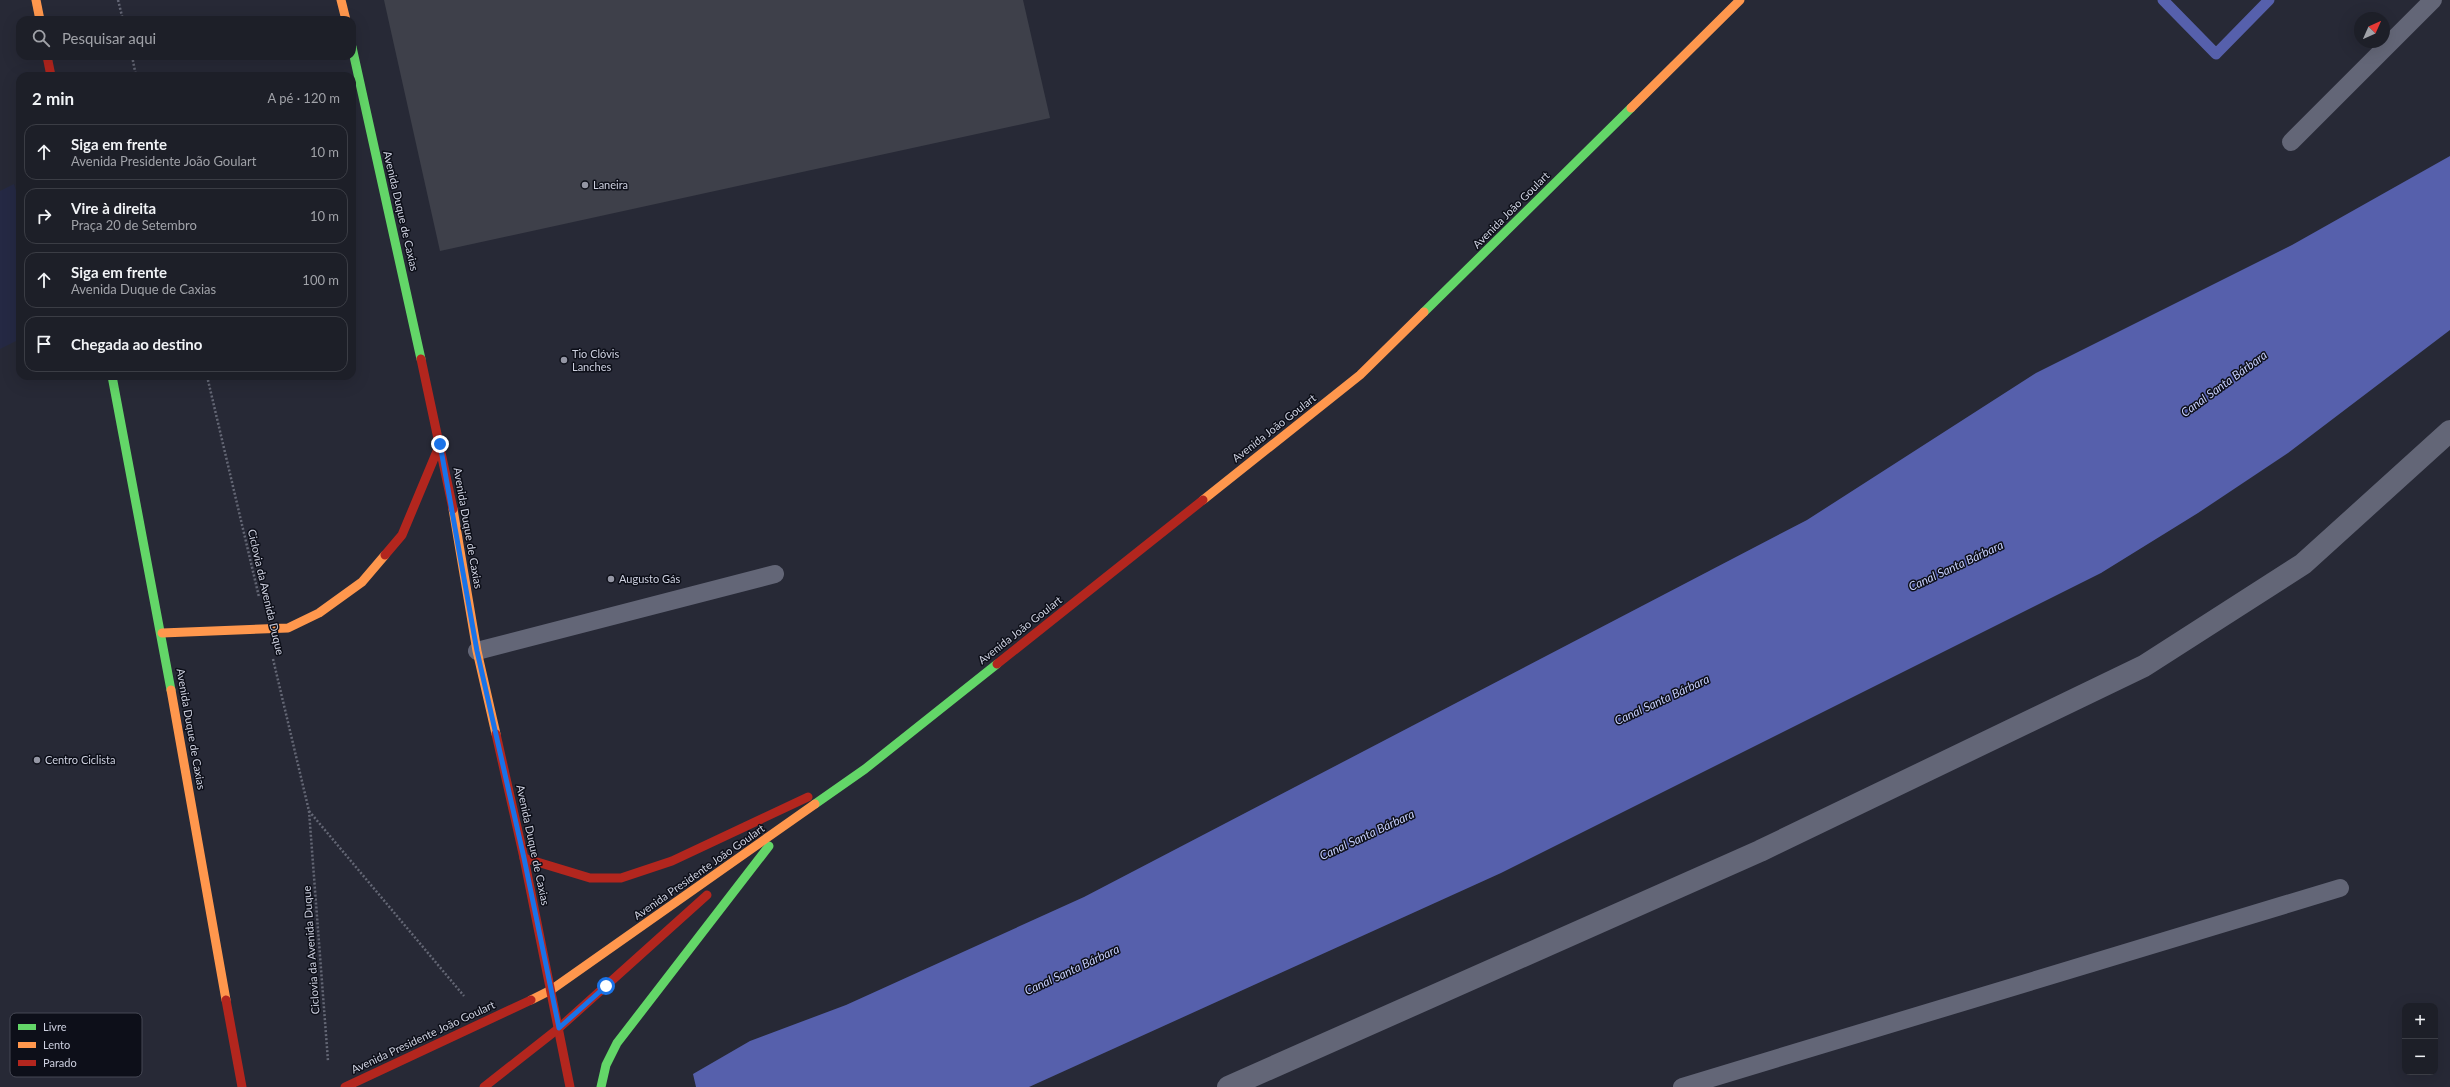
<!DOCTYPE html>
<html lang="pt">
<meta charset="utf-8">
<style>
body{margin:0;font-family:Lato,sans-serif;background:#2a2c34;color:#f1f3f6}
.controls{position:absolute;right:12px;bottom:12px;display:grid;overflow:hidden;border-radius:8px;box-shadow:0 4px 16px #0002}
.controls button{width:36px;height:36px;display:grid;place-items:center;padding:0;border:0;border-bottom:1px solid #3b3d45;background:#1d1f28;color:#f1f3f6;font:20px sans-serif}
.compass{position:absolute;left:2354px;top:12px;width:36px;height:36px;border-radius:50%;background:#1d1f28;box-shadow:0 4px 16px #0002;rotate:45deg}
.stop{position:absolute;width:12px;height:12px;margin:-9px;border:3px solid #1a73e8;border-radius:50%;background:#fff}
.stop.end{background:#1a73e8;border-color:#fff;box-shadow:0 1px 4px #0008}
.list{margin:0;padding:0;list-style:none}
h2{display:flex;justify-content:space-between;align-items:center;height:52px;margin:0;padding:0 16px;font-size:17px}
h2 small{font-size:13px;font-weight:400;color:#a0a2a8}
.list li{display:grid;grid-template-columns:26px 1fr auto;gap:12px;align-items:center;box-sizing:border-box;height:56px;margin:0 8px 8px;padding:0 8px;border:1px solid #3b3d45;border-radius:12px}
.list b{display:block;font-size:15px;white-space:nowrap}
.list p{margin:0;font-size:13px;white-space:nowrap;color:#a0a2a8}
.list em{font-size:13px;font-style:normal;color:#a0a2a8}
.icon{flex:none;width:22px;height:22px;fill:none;stroke:currentColor;stroke-width:2;stroke-linecap:round;stroke-linejoin:round}
.map{position:relative;flex:none;width:2450px;height:1087px;overflow:hidden}
.search{position:absolute;background:#1d1f28;box-shadow:0 4px 16px #0002;left:16px;top:16px;width:340px;height:44px;display:flex;align-items:center;gap:10px;box-sizing:border-box;padding:0 14px;border-radius:12px;color:#a0a2a8;font-size:15px}
.panel{position:absolute;background:#1d1f28;box-shadow:0 4px 16px #0002;left:16px;top:72px;width:340px;height:308px;border-radius:12px}
.map>svg:first-child{display:block}
.built{fill:#252944}
.water{fill:#5660ac}
.lines{fill:none;stroke-linecap:round;stroke-linejoin:round}
.stream{stroke:#5660ac;stroke-width:11}
.building{fill:#3e404a}
.path{stroke:#646775;stroke-width:2.5;stroke-dasharray:2 2;stroke-linecap:butt}
.lane{stroke:#636677;stroke-width:18}
.street{stroke:#636677;stroke-width:22}
.fast{stroke:#63d668;stroke-width:9}
.slow{stroke:#ff974d;stroke-width:9}
.jam{stroke:#b3261e;stroke-width:9}
.route{stroke:#1a73e8;stroke-width:5}
.poi-dot{fill:#9496a4;stroke:#0d0f19;stroke-width:1.5}
.labels{text-anchor:middle;stroke-width:3;stroke-linejoin:round;paint-order:stroke}
.poi-label{font-size:11px;fill:#ced1e0;stroke:#0d0f19;text-anchor:start}
.street-label{font-size:11px;fill:#ced1e0;stroke:#0d0f19}
.water-label{font-size:12px;font-style:italic;fill:#c5cefb;stroke:#0d0f19}
.key{fill:#0d0f19;stroke:#474955;stroke-width:1}
.key-label{font-size:11px;fill:#ced1e0}
</style>
<div class="map">
<svg width="2450" height="1087" viewBox="0 0 2450 1087">
<rect width="100%" height="100%" fill="#272936"/>
<path class="built" d="M14,184L20,204V339L0,349V191Z"/>
<path class="water" d="M2450,156V330L2288,453L2198,513L2101,573L1501,873L1029,1087H696L693,1074L750,1041L846,1005L1084,897L1807,520L2036,373L2292,245Z"/>
<g class="lines">
<path class="stream" d="M2163,0L2216,54L2269,0"/>
</g>
<path class="building" d="M384,0H1023L1050,118L440,251Z"/>
<g class="lines">
<g class="path">
<path d="M118,0L123,20"/>
<path d="M132,56L136,76"/>
<path d="M207,376L259,597"/>
<path d="M273,659L309,811L328,1061"/>
<path d="M309,811L464,996"/>
</g>
<g class="lane">
<path d="M2291,142L2433,0"/>
<path d="M477,651L775,574"/>
<path d="M1682,1087L2340,888"/>
</g>
<path class="street" d="M1228,1087L1760,851L2144,666L2303,564L2450,431"/>
<g class="fast">
<path d="M352,47L421,359"/>
<path d="M1424,312L1631,108"/>
<path d="M112,376L171,690"/>
<path d="M815,804L865,769L997,664"/>
<path d="M601,1087L606,1065L617,1043L769,846"/>
</g>
<g class="slow">
<path d="M36,0L40,20"/>
<path d="M341,0L346,20"/>
<path d="M1631,108L1740,0"/>
<path d="M1203,500L1360,375L1424,312"/>
<path d="M453,509L477,651L496,734"/>
<path d="M162,633L288,628L319,613L362,582L385,555"/>
<path d="M171,690L226,1000"/>
<path d="M531,1000L551,990L815,804"/>
</g>
<g class="jam">
<path d="M47,56L51,76"/>
<path d="M421,359L453,509"/>
<path d="M385,555L402,535L440,444"/>
<path d="M997,664L1203,500"/>
<path d="M496,734L524,858L570,1087"/>
<path d="M524,858L590,878H621L672,861L808,797"/>
<path d="M226,1000L242,1087"/>
<path d="M345,1087L531,1000"/>
<path d="M484,1087L559,1028L707,895"/>
</g>
</g>
<g class="lines">
<path class="route" d="M440,444L477,651L524,858L559,1028L606,986"/>
</g>
<g class="poi-dot">
<circle cx="585" cy="185" r="4"/>
<circle cx="564" cy="360" r="4"/>
<circle cx="611" cy="579" r="4"/>
<circle cx="37" cy="760" r="4"/>
</g>
<g class="labels">
<g class="poi-label">
<text x="593" y="189">Laneira</text>
<text x="572" y="358">Tio Clóvis<tspan x="572" dy="13">Lanches</tspan></text>
<text x="619" y="583">Augusto Gás</text>
<text x="45" y="764">Centro Ciclista</text>
</g>
<g class="street-label">
<text transform="translate(1511 210) rotate(-45)" y="4">Avenida João Goulart</text>
<text transform="translate(401 211) rotate(77)" y="4">Avenida Duque de Caxias</text>
<text transform="translate(1274 428) rotate(-38)" y="4">Avenida João Goulart</text>
<text transform="translate(468 528) rotate(80)" y="4">Avenida Duque de Caxias</text>
<text transform="translate(266 592) rotate(77)" y="4">Ciclovia da Avenida Duque</text>
<text transform="translate(1020 630) rotate(-38)" y="4">Avenida João Goulart</text>
<text transform="translate(191 729) rotate(80)" y="4">Avenida Duque de Caxias</text>
<text transform="translate(533 845) rotate(78)" y="4">Avenida Duque de Caxias</text>
<text transform="translate(699 872) rotate(-35)" y="4">Avenida Presidente João Goulart</text>
<text transform="translate(311 950) rotate(-94)" y="4">Ciclovia da Avenida Duque</text>
<text transform="translate(423 1037) rotate(-25)" y="4">Avenida Presidente João Goulart</text>
</g>
<g class="water-label">
<text transform="translate(2224 384) rotate(-36)" y="4">Canal Santa Bárbara</text>
<text transform="translate(1956 566) rotate(-25)" y="4">Canal Santa Bárbara</text>
<text transform="translate(1662 700) rotate(-25)" y="4">Canal Santa Bárbara</text>
<text transform="translate(1367 835) rotate(-25)" y="4">Canal Santa Bárbara</text>
<text transform="translate(1072 970) rotate(-25)" y="4">Canal Santa Bárbara</text>
</g>
</g>
<rect x="10" y="1013" width="132" height="64" rx="6" class="key"/>
<rect x="18" y="1024" width="18" height="6" fill="#63d668"/>
<rect x="18" y="1042" width="18" height="6" fill="#ff974d"/>
<rect x="18" y="1060" width="18" height="6" fill="#b3261e"/>
<g class="key-label">
<text x="43" y="1031">Livre</text>
<text x="43" y="1049">Lento</text>
<text x="43" y="1067">Parado</text>
</g>
</svg>
<div class="controls">
<button>+</button>
<button>−</button>
</div>
<svg class="compass" viewBox="-18 -18 36 36"><path d="M0-13l5 13h-10z" fill="#e53935"/><path d="M0 13l5-13h-10z" fill="#a0a2a8"/></svg>
<div class="stop" style="left:606px;top:986px"></div>
<div class="stop end" style="left:440px;top:444px"></div>
<div class="search"><svg class="icon" aria-label="search" viewBox="0 0 24 24"><circle cx="10" cy="10" r="6"/><path d="M15 15l6 6"/></svg>Pesquisar aqui</div>
<section class="panel">
<h2>2 min<small>A pé · 120 m</small></h2>
<ul class="list">
<li><svg class="icon" aria-label="ahead" viewBox="0 0 24 24"><path d="M12 20V5M6 11l6-6 6 6"/></svg><div><b>Siga em frente</b><p>Avenida Presidente João Goulart</p></div><em>10 m</em></li>
<li><svg class="icon" aria-label="right" viewBox="0 0 24 24"><path d="M7 20v-9h11M14 6l5 5-5 5"/></svg><div><b>Vire à direita</b><p>Praça 20 de Setembro</p></div><em>10 m</em></li>
<li><svg class="icon" aria-label="ahead" viewBox="0 0 24 24"><path d="M12 20V5M6 11l6-6 6 6"/></svg><div><b>Siga em frente</b><p>Avenida Duque de Caxias</p></div><em>100 m</em></li>
<li><svg class="icon" aria-label="arrive" viewBox="0 0 24 24"><path d="M6 21V4h12l-3 4 3 4H6"/></svg><div><b>Chegada ao destino</b></div></li>
</ul>
</section>
</div>
